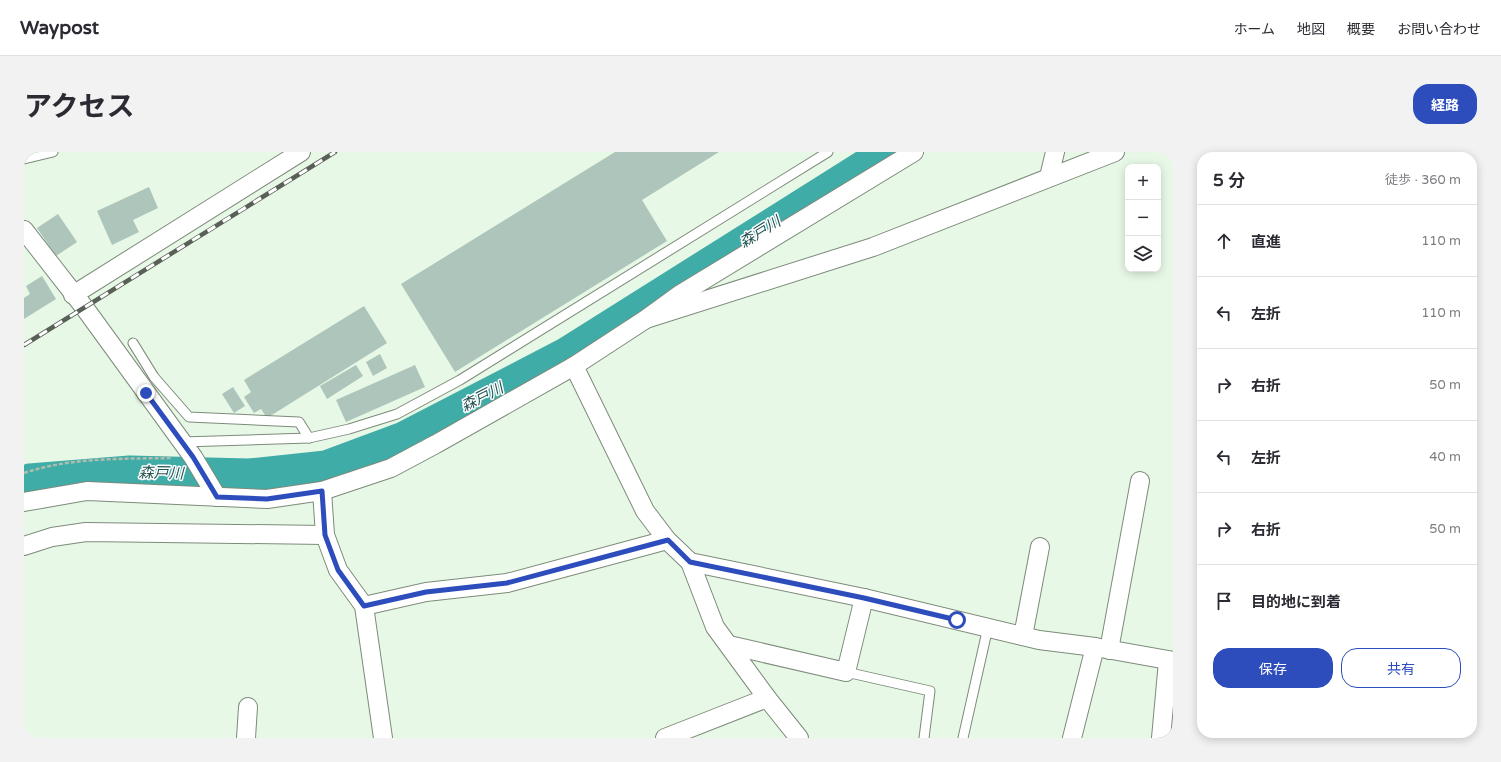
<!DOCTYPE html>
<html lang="ja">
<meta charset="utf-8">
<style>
body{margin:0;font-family:"Varela Round","Noto Sans JP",sans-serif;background:#f2f2f3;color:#2b2b33}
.controls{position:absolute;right:12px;top:12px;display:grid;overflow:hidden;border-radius:8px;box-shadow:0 2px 10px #0003}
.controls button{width:36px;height:36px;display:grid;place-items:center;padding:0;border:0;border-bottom:1px solid #e1e1e2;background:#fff;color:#2b2b33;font:20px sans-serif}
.stop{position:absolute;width:12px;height:12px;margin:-9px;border:3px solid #2d4dbd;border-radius:50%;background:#fff}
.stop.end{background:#2d4dbd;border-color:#fff;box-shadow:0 1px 4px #0008}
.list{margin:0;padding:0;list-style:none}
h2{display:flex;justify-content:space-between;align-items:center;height:52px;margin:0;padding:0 16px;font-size:17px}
h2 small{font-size:13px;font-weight:400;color:#7c7c81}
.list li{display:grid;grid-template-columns:26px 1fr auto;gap:12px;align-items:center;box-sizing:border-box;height:72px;padding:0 16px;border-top:1px solid #e1e1e2}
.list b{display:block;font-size:15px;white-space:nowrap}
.list em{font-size:13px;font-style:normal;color:#7c7c81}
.actions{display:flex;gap:8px;padding:12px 16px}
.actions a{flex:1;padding:9px 0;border:1px solid #2d4dbd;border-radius:16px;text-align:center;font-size:14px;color:#2d4dbd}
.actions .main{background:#2d4dbd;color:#fff}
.icon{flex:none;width:22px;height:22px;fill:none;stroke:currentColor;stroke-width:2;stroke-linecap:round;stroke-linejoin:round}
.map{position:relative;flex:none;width:1149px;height:586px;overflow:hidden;border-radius:16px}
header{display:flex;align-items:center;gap:24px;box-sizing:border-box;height:56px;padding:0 20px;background:#fff;border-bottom:1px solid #e1e1e2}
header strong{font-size:19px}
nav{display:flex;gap:22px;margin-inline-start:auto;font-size:14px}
.intro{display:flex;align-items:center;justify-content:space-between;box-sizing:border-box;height:96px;padding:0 24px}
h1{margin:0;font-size:28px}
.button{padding:10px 18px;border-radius:16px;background:#2d4dbd;color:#fff;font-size:14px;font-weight:700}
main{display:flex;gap:24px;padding:0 24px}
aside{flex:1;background:#fff;border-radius:16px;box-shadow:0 2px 10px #0003}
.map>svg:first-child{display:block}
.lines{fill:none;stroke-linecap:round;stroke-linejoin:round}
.river{stroke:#3faca8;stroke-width:33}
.building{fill:#adc5bb}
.lane-casing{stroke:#7d8b7b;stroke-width:11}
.street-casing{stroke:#7d8b7b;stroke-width:20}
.path{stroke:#b0bdae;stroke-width:2.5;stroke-dasharray:4 2;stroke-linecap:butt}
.lane{stroke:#fff;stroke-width:9}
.street{stroke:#fff;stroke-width:18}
.rail-casing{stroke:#586057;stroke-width:4.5}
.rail{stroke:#fff;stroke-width:3;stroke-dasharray:9;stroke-linecap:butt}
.route{stroke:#2d4dbd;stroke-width:5}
.labels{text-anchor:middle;stroke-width:3;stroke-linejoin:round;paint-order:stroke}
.water-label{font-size:15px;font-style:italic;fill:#255352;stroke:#fff}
</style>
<header>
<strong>Waypost</strong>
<nav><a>ホーム</a><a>地図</a><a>概要</a><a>お問い合わせ</a></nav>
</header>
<div class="intro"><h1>アクセス</h1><a class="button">経路</a></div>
<main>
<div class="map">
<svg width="1149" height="586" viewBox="0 0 1149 586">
<rect width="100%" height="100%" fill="#e8f8e6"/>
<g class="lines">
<path class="river" d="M0,331L6,328L106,320L225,323L302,315L380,286L542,202L863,0"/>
</g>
<g class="building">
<path d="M591,0H695L618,48L643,89L431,220L377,132Z"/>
<path d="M125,35L134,56L109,68L115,80L88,93L73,59Z"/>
<path d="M34,62L53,90L32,104L13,76Z"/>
<path d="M18,124L32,147L0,167V146L6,142L2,134Z"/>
<path d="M340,154L363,191L243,266L237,257L230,261L220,245L227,240L220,228Z"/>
<path d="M356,202L363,216L349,224L342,210Z"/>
<path d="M332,213L339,224L303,247L296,234Z"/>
<path d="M391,213L401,235L322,270L312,248Z"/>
<path d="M209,235L221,254L210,261L198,242Z"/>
</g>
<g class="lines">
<defs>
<g id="lane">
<path d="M0,7L29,0"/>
<path d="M109,191L130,225L165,265L275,270L285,286"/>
<path d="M158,290L285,286L325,277L373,262L436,228L804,0"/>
<path d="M822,520L906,539L900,586"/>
<path d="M939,586L964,475"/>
</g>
<g id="street">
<path d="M1025,25L1031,0"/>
<path d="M0,78L60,155L169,305L193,345"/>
<path d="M49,143L277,0"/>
<path d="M622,167L849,95L1091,0"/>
<path d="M547,216L622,167L655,143L890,0"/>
<path d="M298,339L301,383L314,418L340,454L359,586"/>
<path d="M0,350L63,339L243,347L298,339L367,316L412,292L550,214L621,359L643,388L666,410L691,475L743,546L775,586"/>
<path d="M0,394L28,385L62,380L301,383"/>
<path d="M666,410L840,446L1015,488L1071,495L1149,509"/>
<path d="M340,454L402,440L483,431L643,388"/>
<path d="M999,484L1016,395"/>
<path d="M705,493L822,520L840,446"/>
<path d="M1085,498L1116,329"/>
<path d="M222,586L224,555"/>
<path d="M641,586L743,546"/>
<path d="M1048,586L1071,495"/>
<path d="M1137,586L1144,509"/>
</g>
</defs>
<use href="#lane" class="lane-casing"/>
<use href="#street" class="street-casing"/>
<path class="path" d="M0,321C48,305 98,307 148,306"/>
<use href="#lane" class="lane"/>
<use href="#street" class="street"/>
<defs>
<path id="rail" d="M0,193L311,0"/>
</defs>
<use href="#rail" class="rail-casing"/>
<use href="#rail" class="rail"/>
</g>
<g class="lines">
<path class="route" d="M122,241L169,305L193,345L243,347L298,339L301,383L314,418L340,454L402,440L483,431L644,388L666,410L840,446L933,468"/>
</g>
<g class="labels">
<g class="water-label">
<text transform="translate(736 80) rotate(-32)" y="5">森戸川</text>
<text transform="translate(458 245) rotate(-27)" y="5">森戸川</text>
<text transform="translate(137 321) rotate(1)" y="5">森戸川</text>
</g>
</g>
</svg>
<div class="controls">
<button>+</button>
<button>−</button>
<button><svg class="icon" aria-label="layers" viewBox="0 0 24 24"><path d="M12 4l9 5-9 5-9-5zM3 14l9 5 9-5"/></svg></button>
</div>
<div class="stop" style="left:933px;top:468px"></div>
<div class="stop end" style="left:122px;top:241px"></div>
</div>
<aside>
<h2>5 分<small>徒歩 · 360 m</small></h2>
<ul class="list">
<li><svg class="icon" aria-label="ahead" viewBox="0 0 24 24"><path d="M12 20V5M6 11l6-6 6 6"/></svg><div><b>直進</b></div><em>110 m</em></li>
<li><svg class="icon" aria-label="left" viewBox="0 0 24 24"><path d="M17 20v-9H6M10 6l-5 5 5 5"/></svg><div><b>左折</b></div><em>110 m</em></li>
<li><svg class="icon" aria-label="right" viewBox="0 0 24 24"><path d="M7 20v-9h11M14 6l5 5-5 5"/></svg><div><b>右折</b></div><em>50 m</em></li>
<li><svg class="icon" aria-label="left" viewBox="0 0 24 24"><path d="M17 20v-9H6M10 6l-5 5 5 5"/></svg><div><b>左折</b></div><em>40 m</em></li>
<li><svg class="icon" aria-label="right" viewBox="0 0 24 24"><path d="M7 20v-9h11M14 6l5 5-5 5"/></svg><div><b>右折</b></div><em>50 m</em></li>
<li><svg class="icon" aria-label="arrive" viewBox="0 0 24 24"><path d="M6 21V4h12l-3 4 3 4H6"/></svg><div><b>目的地に到着</b></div></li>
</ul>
<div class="actions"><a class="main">保存</a><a>共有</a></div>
</aside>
</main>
